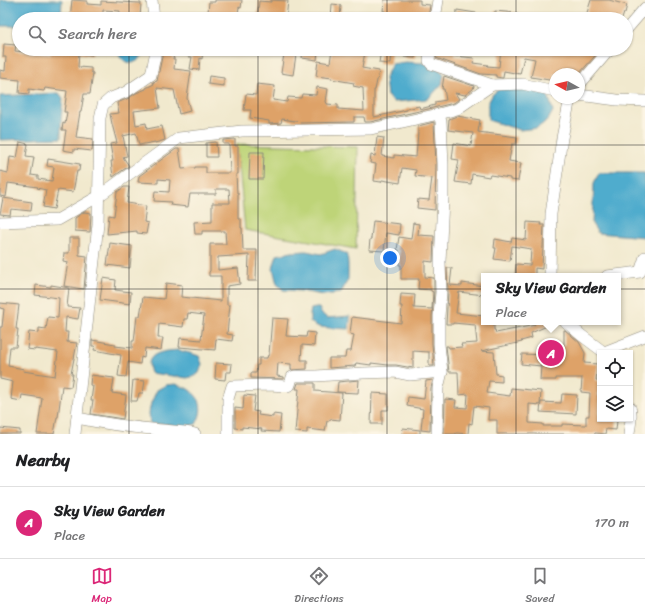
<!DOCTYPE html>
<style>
body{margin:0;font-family:Sriracha,sans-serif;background:#f2f2f2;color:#202124}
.controls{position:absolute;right:12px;bottom:12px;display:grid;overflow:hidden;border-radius:0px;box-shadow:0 1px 3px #0004}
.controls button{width:36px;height:36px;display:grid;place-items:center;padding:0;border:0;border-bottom:1px solid #e0e0e0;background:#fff;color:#202124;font:20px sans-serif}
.compass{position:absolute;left:549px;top:68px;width:36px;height:36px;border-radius:50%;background:#fff;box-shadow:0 1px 3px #0004;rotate:278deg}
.you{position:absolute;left:390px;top:258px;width:14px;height:14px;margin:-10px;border:3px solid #fff;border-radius:50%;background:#1a73e8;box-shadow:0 0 0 6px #1a73e833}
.badge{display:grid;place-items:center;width:26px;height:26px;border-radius:50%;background:#db2777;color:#fff;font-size:13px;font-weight:700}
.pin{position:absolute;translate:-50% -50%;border:2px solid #fff;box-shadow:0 1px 4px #0006}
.popup{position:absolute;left:481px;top:273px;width:140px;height:52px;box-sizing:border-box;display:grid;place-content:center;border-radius:0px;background:#fff;filter:drop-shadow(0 1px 3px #0005);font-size:13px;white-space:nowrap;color:#757577}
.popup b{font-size:15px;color:#202124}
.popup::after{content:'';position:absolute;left:50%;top:100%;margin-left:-8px;border:8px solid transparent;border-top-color:#fff}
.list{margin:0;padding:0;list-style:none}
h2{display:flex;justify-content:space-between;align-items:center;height:52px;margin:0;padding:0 16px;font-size:17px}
h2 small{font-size:13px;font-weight:400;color:#757577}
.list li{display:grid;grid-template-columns:26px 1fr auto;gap:12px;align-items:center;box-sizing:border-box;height:72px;padding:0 16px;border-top:1px solid #e0e0e0}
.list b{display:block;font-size:15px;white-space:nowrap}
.list p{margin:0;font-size:13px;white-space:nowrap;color:#757577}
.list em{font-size:13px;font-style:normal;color:#757577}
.icon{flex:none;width:22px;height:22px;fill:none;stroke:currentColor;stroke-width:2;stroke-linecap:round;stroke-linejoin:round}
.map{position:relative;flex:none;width:645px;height:434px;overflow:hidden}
.search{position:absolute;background:#fff;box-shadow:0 1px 3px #0004;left:12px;right:12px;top:12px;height:44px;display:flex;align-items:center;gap:10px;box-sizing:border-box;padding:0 14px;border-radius:22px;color:#757577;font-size:15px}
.sheet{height:124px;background:#fff}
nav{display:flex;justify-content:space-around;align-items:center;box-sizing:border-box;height:56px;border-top:1px solid #e0e0e0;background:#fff;font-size:11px;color:#757577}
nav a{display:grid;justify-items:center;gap:2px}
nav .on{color:#db2777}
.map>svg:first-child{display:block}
.green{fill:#bed478;stroke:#748052}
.water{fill:#4faccd;stroke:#3d6c7c}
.building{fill:#dea268}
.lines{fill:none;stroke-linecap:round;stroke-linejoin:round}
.minor-casing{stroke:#8e8a7c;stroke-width:12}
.minor{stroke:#fff;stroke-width:11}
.grid{fill:none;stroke:#2b2b2b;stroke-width:1;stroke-opacity:0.55}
</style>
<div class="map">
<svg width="645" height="434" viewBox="0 0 645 434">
<rect width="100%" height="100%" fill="#fcf5e5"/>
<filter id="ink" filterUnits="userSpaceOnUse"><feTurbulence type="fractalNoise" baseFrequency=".025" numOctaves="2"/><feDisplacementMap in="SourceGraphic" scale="8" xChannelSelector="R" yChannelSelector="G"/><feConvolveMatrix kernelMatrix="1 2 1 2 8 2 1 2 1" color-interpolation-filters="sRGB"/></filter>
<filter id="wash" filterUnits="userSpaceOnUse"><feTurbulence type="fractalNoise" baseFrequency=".012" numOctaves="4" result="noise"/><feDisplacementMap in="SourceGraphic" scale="16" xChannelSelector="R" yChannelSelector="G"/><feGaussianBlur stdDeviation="0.9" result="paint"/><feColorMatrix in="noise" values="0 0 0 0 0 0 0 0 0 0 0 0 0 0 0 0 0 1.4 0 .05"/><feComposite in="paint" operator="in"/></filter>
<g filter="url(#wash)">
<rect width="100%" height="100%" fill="#f1e9ce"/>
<path class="green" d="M237,144L358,147L356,249L245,230Z"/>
<g class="water">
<path d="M0,0H62L61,19H19V26H0Z"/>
<path d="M118,49H144C142,67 120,67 118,49Z"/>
<path d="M405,62L423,63L438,68L444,74L442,84L428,99L394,102L387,96L385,78L392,64Z"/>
<path d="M523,87L548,95L553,111L548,120L537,128L520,130L488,120V103L493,94L500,88Z"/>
<path d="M59,93L63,98L61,121V138L0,140V96Z"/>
<path d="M599,173H645V237L598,233L592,224L594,183Z"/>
<path d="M335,249L347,254L348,264V279L341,293L323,295L301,291L283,290L277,284L273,268L277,255L292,252L306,251L321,254Z"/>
<path d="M316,308H319L321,313L327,318L350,316V320L349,329L332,328L319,327L310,322V315L311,309Z"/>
<path d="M178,350L193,354L199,356L202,364L199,373L195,376L187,378L151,373C150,370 149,366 149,363C151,351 169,351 178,350Z"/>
<path d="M176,384C180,386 185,387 188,389C202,398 204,410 196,424L184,427L168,424H150L149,413L151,403L157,390L166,385Z"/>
</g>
<g id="blocks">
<g class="building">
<path d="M72,0L87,1V4L101,5V1L139,3H141L140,18L133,17L132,19H119L120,11L103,10V19H70Z"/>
<path d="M215,0H242L241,8L239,7L237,19H203V12H208L209,2H215Z"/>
<path d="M271,0L288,1L286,19H257L259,1L271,2Z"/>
<path d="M384,0H420V4L430,5L428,19H393L384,18L385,11H383Z"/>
<path d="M591,0H609L627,5L625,13H624L622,19H585Z"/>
<path d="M332,4L341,5L340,19H331Z"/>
<path d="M457,10L476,13V19H456Z"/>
<path d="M495,11L517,13V19H494Z"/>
<path d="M4,44L16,45L15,51L46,54H50L51,49H93L92,55L79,53L78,67L91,68V72L93,73L90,94H84L81,112H80L76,137L93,139L92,151L74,149V152L63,150L66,130H62L63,123L65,124L67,112H64L67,91L45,88L44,91L29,89V94L19,93L20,80L0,78V70L5,71L6,57H3Z"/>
<path d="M162,49H175L173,59H175L174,69L191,71L187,98L190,111L179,114L174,90L157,88L160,108L134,111L136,125L146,123L147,129L162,126L165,140L162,141L155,143V142L139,145L136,133L123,136L127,156L123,157L129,166L113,177L111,161H113L110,144L117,143L112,124L110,114L119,113L117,103L129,98L136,93L146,89V88L154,84L153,82L157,81L162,57Z"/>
<path d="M189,49H203L202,59L200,58L199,70L190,69L192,57H188Z"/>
<path d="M257,49H279L278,56L257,52Z"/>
<path d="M303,49L318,51L317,60L302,58Z"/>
<path d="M332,49H347L365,52L362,68L379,71L375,90H374V117L407,110V109L419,106L420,109L435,105V102L446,100L444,89H442L444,76L474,86L473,89L465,95L455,93L459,99L454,103L437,107L370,122H365L364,117H354V122L300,123L301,122L282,119L281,123L269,124V121L250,118L251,110H244L246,94L256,95L257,84L275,86L273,100L287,102L288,97L301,98L302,94L316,95L317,87L328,89L326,102L327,103V104L338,105V109L364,111L363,88L353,86L354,83L331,79L332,78L316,76L318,61L330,63Z"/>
<path d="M381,49H391L390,64L379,63Z"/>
<path d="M405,49H416L415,58L404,57Z"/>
<path d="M445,49H456L455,56L474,58L473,63L488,65L487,66L499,67L501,49H509V50L522,52V49H601L579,74H555V81L531,77L535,59L524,57L520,74L504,71L503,78H502L496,77V75L481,74L436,58L437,50L444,51Z"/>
<path d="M284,54L296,55L293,75L281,73Z"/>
<path d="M209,76L224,78V86L208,84Z"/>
<path d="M457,116L480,120L478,132L517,137L516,144H512L509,161L521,163L518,181L510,180V178L490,175L489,177L472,174L471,184L455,182L459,160L452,159L454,143L471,146L473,133L448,130L449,119Z"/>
<path d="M434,122L436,164L435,210L417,208L418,199L429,200L432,178L415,176L416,170L402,168L400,183L382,180L381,182L374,181L376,164L370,163L371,155L375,156L377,137L384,138L382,156L394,158V155L416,157L418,132V126Z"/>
<path d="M235,139V146H238V174H236L237,193H238V219H241V228H242L243,250H257L256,281H248L249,255L218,257V270L238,268L240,284L227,286V305H230L227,334L233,335L232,341L216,339L215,350L179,347L180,338L201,340L204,315L188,313L187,319H184L183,327L159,324L158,338H163L161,350L145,348L144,358L141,357L140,364L128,362L126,377L118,376L121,355L94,350L95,346H92V340L115,344V346L132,348V341H134L137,316H140L143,297L164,299L166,283L182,285L181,297L221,301V276H209V272L210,271V244H226L225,231H202V234H195L194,222L212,221V203H230L229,189H216V194H190L188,207L170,205L171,202L154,201L155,191L169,192L170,180L158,179V183L138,182L139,176L176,149H179L182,169L195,168V167H206V173H230L229,144H223V140Z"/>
<path d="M20,142L28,144L26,156L34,157L31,175L38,176V179L52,181L54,167L47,166L48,159L80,164L79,171H77L73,192L58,190L54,209L43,207L46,190L37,188L38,187L8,183L6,197L0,196V171L8,173L10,157L17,158Z"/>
<path d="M216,142L217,157H206V143Z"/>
<path d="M250,152H264L263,179H249Z"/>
<path d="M124,187H129L127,203L146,206L144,222L148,223L146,234L137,233V231L107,234L109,215L114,216L117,192Z"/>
<path d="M3,198L32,202L31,211L11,209L10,215L0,214Z"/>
<path d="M84,212L91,213L90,232L75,231V218Z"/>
<path d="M373,221L400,224L399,235L386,233L384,251L369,250L370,239H371Z"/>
<path d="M527,222L541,223L540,225H544L542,269L535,268V276H515L516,264L530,265L531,249L512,246L510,261L494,259L496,248H494L495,239L511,242L512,238L526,240Z"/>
<path d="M413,223L419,224L418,235L434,236L433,262L425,261V277L434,278V292L432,316V344L434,366H429V352L413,351V368L396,365H388L371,363V365L356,363L355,366L329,368V358H345L346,351H351L354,335L350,334L352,317L401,323L402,306H400L401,294L415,295L414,308L432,309L433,292L431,291V290L418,289L419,279H401V265H399V250H397L399,237L411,239Z"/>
<path d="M69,238H79V255L87,256L84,289L64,286L68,262L63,261L64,253H69Z"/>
<path d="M110,243L132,246L130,268L107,265Z"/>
<path d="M447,268H452L450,285L462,286V283L484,286V295L459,292L456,313L484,316V322H494V330H495L496,333L535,325L534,324L537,322H556L531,333L532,338L521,341L522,342L481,351L494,352L496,374L502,375V382L489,381L487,393L510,396L511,388L541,391L540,405L529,404V423L543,424V426H562V424L586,425V416H589L590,393L581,392L582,378H556V380H540L541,366L521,364L522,354L545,355L547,344L564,346V330H565L579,342L585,353L584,363L598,364L596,380L599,381L598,396H600L599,419L617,421L616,430L606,429L605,434L595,433V434H497V420H488L489,408L474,406L472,424L469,423L468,434L456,433L455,434H444L445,399L456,400L455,407L467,408L468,394L459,395L458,372H449L446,346H448L449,348L462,347L461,344L477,343L475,325L453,323V324H446L448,292Z"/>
<path d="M103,278L116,280L115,290L131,292L130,304L100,300Z"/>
<path d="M36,285L51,287V285L69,288L67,307L80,308L78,319L66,317L65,332H68L67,342L77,343L71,374H73L71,387L62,386L58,417H57L54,434H37L42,398L22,395L21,401L11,399L13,382L0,379V327H2L4,309L0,308V303L19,305L16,329H18L16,347H10L8,366L24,369L23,371L55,376L58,352L35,349V350L27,349L29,332L39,333V328L46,329L48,317L58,318L59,298L35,295Z"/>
<path d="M272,318L288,319L286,336L306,337L307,332L315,333L314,346L302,345L301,360H307V369L291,370V364L278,363L277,376L284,377V379L251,378V373H256L257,365H259V358H267L268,355H269Z"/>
<path d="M216,363L232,364L231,372H226L225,380L215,379Z"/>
<path d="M91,375L114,378L112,393L126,395L123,419L91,414L93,400H91L93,386L90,385Z"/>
<path d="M133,380L145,381L143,393H139L137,401H131Z"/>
<path d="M359,380L358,393L337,392L338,382Z"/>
<path d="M433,380L431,388L430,431L421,430L423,409L407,406L408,397L424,399L426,381Z"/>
<path d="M298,383H315V391L342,393L340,420L330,419L329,421H327L325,431L307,429V433L295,432L299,389H296Z"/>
<path d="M372,393L388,394V410H382V424H371Z"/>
<path d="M562,394L577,395L576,414L540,412L541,402L561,403Z"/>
<path d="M244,395L255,396L253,411L259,412L258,415L273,417V414L281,415L279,432L261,431L262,429L242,427V429L235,428V408L243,409Z"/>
<path d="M0,428L20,430V434H0Z"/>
<path d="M403,428L420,430V434H402Z"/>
</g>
</g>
</g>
<g filter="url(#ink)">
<use href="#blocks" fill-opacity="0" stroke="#8e8a7c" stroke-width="1"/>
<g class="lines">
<defs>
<g id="minor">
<path d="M152,0L154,19"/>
<path d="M435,19L438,0"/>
<path d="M626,30L645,8"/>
<path d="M430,49L429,61L431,64L492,85"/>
<path d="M579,85L610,49"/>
<path d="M579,95L617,100L645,101"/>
<path d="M0,222L57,220L99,196L179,138L242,131L371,129L439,114L457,109L492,85L522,84L555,91"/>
<path d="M550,276L551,214L562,138L570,98"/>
<path d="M607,276L640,272L645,257"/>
<path d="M566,322L581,335L605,353"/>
<path d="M604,352L645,336"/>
<path d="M77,418C102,423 127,427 152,429C166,431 181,430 195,434"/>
<path d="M75,434L98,224L100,118L103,105L111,98L126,92L151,75L155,56V49"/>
<path d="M228,434V399L232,386L268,385L287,386L290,385L292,377L295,376H316L363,373L395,372L410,375L442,372L439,344V316L441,292L440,262L443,199V164L441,122L439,114"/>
<path d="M437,434L438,388L442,372"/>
<path d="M629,434C630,425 633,415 630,407"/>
</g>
</defs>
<use href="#minor" class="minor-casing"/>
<use href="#minor" class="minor"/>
</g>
</g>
<path class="grid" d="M129,0V19M258,0V19M387,0V19M516,0V19M129,49V434M258,49V434M387,49V434M516,49V434M0,145H645M0,289H645"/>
</svg>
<div class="controls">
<button><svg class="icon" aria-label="locate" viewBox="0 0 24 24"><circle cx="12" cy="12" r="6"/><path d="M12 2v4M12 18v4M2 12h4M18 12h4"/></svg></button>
<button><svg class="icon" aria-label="layers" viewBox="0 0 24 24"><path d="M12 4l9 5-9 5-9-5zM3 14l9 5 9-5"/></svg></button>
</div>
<svg class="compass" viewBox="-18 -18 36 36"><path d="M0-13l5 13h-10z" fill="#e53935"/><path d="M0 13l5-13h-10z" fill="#757577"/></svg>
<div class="you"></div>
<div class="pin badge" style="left:551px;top:353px">A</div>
<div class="popup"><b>Sky View Garden</b>Place</div>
<div class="search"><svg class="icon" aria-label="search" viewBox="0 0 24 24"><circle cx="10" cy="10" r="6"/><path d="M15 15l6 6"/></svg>Search here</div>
</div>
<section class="sheet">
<h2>Nearby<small></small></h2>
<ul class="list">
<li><span class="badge">A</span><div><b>Sky View Garden</b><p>Place</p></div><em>170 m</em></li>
</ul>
</section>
<nav>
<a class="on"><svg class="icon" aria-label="map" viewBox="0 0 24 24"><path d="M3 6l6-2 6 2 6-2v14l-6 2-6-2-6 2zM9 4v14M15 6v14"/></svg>Map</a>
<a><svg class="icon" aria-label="directions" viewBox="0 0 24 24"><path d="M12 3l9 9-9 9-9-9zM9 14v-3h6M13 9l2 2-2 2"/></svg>Directions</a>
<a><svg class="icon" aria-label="saved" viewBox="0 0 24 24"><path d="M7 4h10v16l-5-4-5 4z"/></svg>Saved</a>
</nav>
